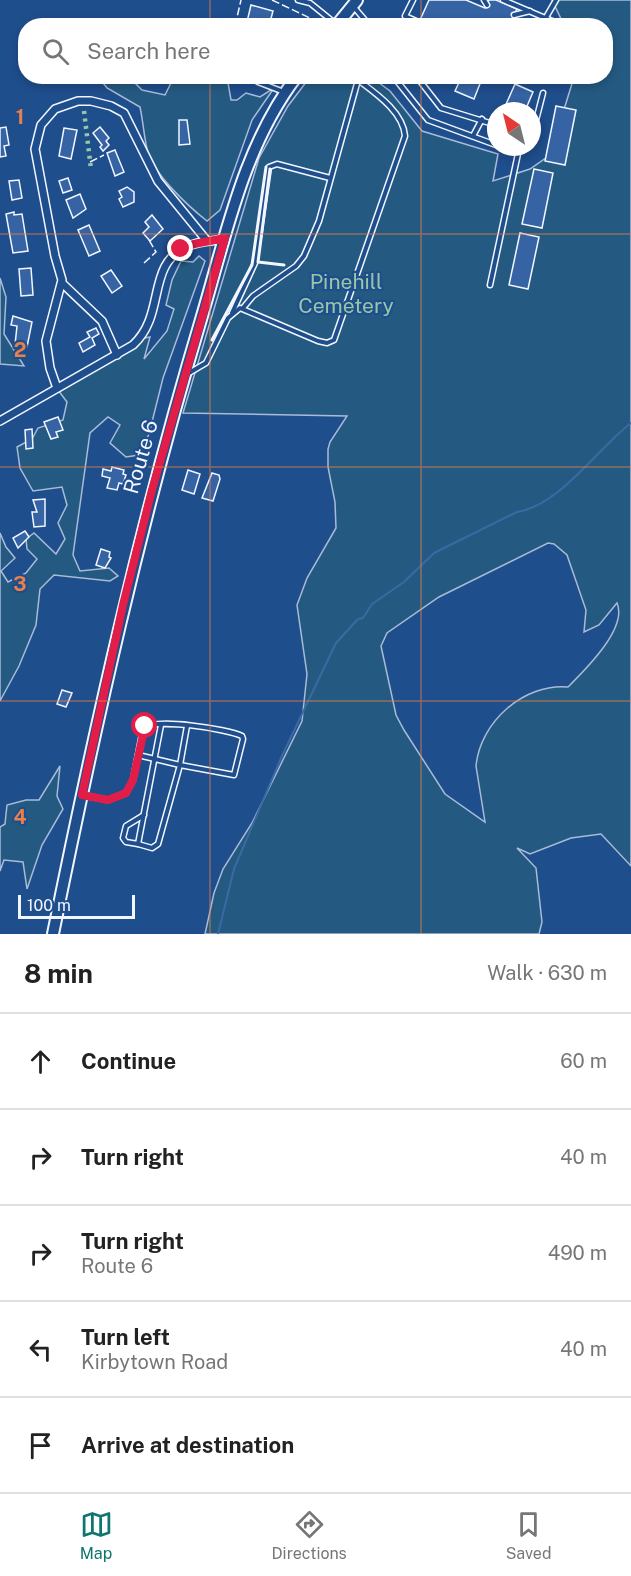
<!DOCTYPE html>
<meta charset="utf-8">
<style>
body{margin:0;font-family:"Public Sans",sans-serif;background:#f6f6f6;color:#222}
.compass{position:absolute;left:487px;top:102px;width:54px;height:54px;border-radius:50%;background:#fff;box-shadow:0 3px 9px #0003;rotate:325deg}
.scale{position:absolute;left:18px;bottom:15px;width:117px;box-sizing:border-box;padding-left:6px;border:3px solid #f2f6ff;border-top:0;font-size:16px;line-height:21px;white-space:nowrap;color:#f2f6ff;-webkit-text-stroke:4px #1f4e8c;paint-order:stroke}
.stop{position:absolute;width:18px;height:18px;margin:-14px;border:4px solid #e11d48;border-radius:50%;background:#fff}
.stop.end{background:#e11d48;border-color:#fff;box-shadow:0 2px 6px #0008}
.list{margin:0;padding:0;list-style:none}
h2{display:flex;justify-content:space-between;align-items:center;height:78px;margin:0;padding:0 24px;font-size:26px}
h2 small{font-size:20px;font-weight:400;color:#767676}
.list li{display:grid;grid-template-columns:39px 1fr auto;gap:18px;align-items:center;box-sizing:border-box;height:96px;padding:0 24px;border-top:2px solid #e0e0e0}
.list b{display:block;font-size:22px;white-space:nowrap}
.list p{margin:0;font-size:20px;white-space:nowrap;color:#767676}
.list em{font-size:20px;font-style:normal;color:#767676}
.icon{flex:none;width:33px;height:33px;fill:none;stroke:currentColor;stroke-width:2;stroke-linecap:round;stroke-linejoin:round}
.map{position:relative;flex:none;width:631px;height:934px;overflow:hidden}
.search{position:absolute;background:#fff;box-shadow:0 3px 9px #0003;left:18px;right:18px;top:18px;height:66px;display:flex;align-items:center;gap:15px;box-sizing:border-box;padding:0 21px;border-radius:24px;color:#767676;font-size:22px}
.sheet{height:558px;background:#fff}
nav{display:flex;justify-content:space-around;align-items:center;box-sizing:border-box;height:84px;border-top:2px solid #e0e0e0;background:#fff;font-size:16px;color:#767676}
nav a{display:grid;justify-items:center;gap:3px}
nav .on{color:#0f766e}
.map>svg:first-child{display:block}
.green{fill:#245a82;stroke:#a8bbd7;stroke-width:1.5;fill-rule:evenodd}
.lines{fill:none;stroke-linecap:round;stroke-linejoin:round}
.stream{stroke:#3b69a3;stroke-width:2}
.building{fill:#3563a3;stroke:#f2f6ff;stroke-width:1.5}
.service-casing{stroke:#f2f6ff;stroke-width:7}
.minor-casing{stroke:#f2f6ff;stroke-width:10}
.primary-casing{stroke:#f2f6ff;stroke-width:14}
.service{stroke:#1f4e8c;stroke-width:4}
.minor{stroke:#1f4e8c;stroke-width:7}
.primary{stroke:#1f4e8c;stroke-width:10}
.hedge{stroke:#97c8a6;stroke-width:4.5;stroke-dasharray:3 4.5;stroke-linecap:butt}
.fence{stroke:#f2f6ff;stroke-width:1.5;stroke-dasharray:8 3;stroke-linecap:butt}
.wall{stroke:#f2f6ff;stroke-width:3}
.route{stroke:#e11d48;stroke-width:8}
.grid{fill:none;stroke:#ea8049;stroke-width:1.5;stroke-opacity:0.55}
.labels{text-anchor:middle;stroke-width:4.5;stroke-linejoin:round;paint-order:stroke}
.park-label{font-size:21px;fill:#97c8a6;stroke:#1f4e8c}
.street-label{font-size:21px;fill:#f2f6ff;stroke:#1f4e8c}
.grid-label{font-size:20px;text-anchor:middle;font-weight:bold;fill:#ea8049;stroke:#1f4e8c;stroke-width:4.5;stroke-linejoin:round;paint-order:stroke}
</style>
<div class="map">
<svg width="631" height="934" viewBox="0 0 631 934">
<rect width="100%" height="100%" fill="#1f4e8c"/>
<g class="green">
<path d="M552,0H631V866L601,834L571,838L530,854L517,848L536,868L542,922L539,934H205L214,893L223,869L252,823L302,721L307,674L297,605L307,578L336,528L335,502L328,467V449L330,442L347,416L183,413L259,158L288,106L310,77H371L390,91L422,131L498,154L493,181L530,169L550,155L574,77L606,76V26L564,25ZM548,543L554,544L567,555L586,610L584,632L599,625L617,603C628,628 585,670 568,687C524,683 480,722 476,766L485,822L445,794L404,730L396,715L381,646L387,633L439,597Z"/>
<path d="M88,77H129L142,90L165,95L174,77H227L231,100H237L246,93L260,97L274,88L252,120L220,210L207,221C188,206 152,173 147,149C144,136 143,121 140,107L107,88L100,79L91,80Z"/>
<path d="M199,256L205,261L163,378L149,434L139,455L126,457L110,443L120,425L108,417L90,433L73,555L80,571L109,568L118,576L110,581L54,575L40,589L36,625L19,666L0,701V533L6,547L15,558L1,571L8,582L26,573L37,559L27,549L26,539L34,533L56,554L65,539L58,523L67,505L62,487L33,491L20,468L17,447L32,439L38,428L63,420L67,402L58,390L103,363L111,362C121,346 131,340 150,337L144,359L167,331L174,309L166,305L172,280L181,261L193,262Z"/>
<path d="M0,278L6,297L4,334L24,366L0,364Z"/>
<path d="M60,766L57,796L63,809L42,845L27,889L23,862L4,860L0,871V827L5,824L7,805L26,800H39Z"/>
</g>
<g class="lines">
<path class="stream" d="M218,934L234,869L281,758L336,643L358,619L363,618L372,604L404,582L434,553L517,512C559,506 598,448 631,423"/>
</g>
<g class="building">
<path d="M429,0H466L485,8L489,0H496L517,9L512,19L526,26H434L420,20Z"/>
<path d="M251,5L273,11L269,26H246Z"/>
<path d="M462,76H483L474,99L455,91Z"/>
<path d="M515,84L533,92L525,111H503Z"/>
<path d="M556,106L576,110L565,165L545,161Z"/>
<path d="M179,120H187L190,144L179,145Z"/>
<path d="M6,127L9,145L4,146L6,156L0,157V128Z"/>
<path d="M100,127L109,138L106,141L109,145L103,151L100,147L102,145L93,133Z"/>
<path d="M64,128L77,130L71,159L59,156Z"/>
<path d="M115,150L124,172L115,176L107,153Z"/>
<path d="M534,169L553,173L542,228L522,224Z"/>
<path d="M68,178L72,190L63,193L59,181Z"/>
<path d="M19,180L22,198L12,200L9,181Z"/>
<path d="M127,187L134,192V202L123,207L119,199L122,197L119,191Z"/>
<path d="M80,194L86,209L73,218L66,200Z"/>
<path d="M14,212V215L22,214L28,251L13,253L6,214Z"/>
<path d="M152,215L163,229L150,241L143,233L149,227L145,222Z"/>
<path d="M89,225L100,251L89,256L78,230Z"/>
<path d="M520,233L539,237L528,289L509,285Z"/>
<path d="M31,268L33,295L21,296L19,269Z"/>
<path d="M111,270L122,286L112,293L101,276Z"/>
<path d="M13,316L32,322L27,347L15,345L17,326L11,325Z"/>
<path d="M96,328L99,334L92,338L95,345L83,352L79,343L90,337L87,332Z"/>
<path d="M58,417L63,430L56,432L58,437L51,439L44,422Z"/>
<path d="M32,429L33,448L26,449L25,430Z"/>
<path d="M112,467L124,470L123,474L126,475L123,484L119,483L117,490L107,488L110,478L102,476L103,469L111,471Z"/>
<path d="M188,470L200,474L194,494L182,490Z"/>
<path d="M212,473L219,475L220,479L213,501L202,498Z"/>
<path d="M45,499V526L34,527L32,512H37L33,500Z"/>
<path d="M25,531L29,537L18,548L13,538Z"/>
<path d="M101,549L110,552L109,557L111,558L105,568L96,565Z"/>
<path d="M62,690L72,693L66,707L57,704Z"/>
</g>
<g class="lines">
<defs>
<g id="service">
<path d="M298,0L310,3L336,24"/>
<path d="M413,0L405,16L427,26"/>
<path d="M484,0L487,5"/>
<path d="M503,0L564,26"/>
<path d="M353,6L370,26"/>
<path d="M514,15L530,11"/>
<path d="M541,26L556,0"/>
<path d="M252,76L258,82L284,92"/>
<path d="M393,76L428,120L496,145"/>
<path d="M416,76L441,108L496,125"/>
<path d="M473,136L482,119"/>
<path d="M532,136L543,93"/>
<path d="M501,147L512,150L522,147"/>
<path d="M490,285L519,149"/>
<path d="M243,308L253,296L296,266L304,256L319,221L358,80"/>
<path d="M232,313L255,263L269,167L277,164L330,178"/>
<path d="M189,373L206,363L228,318L240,308L318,341L327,343L334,340L405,136C403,110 372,91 353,76"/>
<path d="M82,795L108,800L126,793L133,780L143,729C153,717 227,729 242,736L243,739L234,775L180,765L187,726"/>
<path d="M144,815L126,826L123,838L126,842L138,844L161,725"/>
<path d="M138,844L152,848L158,844L180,765L138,755"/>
</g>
<g id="minor">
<path d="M62,283L102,321L117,355"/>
<path d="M57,388L50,368L46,341L62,280L55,256L35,149L41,125L55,109L78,101H91L111,106L124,113L158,181L207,241"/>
<path d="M0,421L133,345C167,314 145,264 188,246C199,241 213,241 225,239"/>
</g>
<g id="primary">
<path d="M336,26L357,0"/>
<path d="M53,934C95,726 141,520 202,316C226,235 244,145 297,76"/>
</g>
</defs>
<use href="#service" class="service-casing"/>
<use href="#minor" class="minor-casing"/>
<use href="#primary" class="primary-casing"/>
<use href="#service" class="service"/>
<use href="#minor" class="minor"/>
<use href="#primary" class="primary"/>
<path class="hedge" d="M84,111L91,169"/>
<g class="fence">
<path d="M272,0L312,19L306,26"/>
<path d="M235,26L241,0"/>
<path d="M90,162L104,155"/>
<path d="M144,263L156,252L149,240"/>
</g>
<g class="wall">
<path d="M270,169L258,262L284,265"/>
<path d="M212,340L252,265L266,167"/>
</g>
</g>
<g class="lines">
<path class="route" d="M145,726L133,780L126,793L108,800L82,795L123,605L152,490L225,238L194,244L181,249"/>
</g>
<path class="grid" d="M210,0V26M421,0V26M210,76V934M421,76V934M0,234H631M0,467H631M0,701H631"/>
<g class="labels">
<g class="park-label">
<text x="346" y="289">Pinehill<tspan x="346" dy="24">Cemetery</tspan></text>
</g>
<g class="street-label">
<text transform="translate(141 457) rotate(-74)" y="7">Route 6</text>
</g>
</g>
<g class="grid-label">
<text x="20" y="124">1</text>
<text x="20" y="357">2</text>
<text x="20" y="591">3</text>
<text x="20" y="824">4</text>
</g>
</svg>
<svg class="compass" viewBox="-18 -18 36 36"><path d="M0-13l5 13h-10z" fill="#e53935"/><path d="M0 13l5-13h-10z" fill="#767676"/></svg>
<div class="scale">100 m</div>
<div class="stop" style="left:145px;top:726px"></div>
<div class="stop end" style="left:181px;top:249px"></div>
<div class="search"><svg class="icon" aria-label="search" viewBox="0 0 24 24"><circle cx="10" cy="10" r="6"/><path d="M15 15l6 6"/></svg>Search here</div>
</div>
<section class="sheet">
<h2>8 min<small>Walk · 630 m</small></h2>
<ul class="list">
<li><svg class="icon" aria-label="ahead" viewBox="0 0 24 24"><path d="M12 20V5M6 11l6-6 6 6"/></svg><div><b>Continue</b></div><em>60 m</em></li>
<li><svg class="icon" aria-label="right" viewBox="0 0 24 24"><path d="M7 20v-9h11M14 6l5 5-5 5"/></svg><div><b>Turn right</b></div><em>40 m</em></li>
<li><svg class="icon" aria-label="right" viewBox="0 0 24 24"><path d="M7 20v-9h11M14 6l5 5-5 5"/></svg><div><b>Turn right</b><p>Route 6</p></div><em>490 m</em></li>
<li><svg class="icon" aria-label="left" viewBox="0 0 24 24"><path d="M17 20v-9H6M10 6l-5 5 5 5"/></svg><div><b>Turn left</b><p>Kirbytown Road</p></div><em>40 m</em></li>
<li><svg class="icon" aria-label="arrive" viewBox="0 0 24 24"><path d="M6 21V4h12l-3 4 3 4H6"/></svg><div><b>Arrive at destination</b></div></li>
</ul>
</section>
<nav>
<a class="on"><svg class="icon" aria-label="map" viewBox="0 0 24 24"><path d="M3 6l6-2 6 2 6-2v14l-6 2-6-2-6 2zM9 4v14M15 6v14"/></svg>Map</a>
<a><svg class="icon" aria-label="directions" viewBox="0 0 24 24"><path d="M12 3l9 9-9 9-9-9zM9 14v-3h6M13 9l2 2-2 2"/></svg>Directions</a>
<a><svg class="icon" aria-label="saved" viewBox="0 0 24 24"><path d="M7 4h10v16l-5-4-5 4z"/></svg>Saved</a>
</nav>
